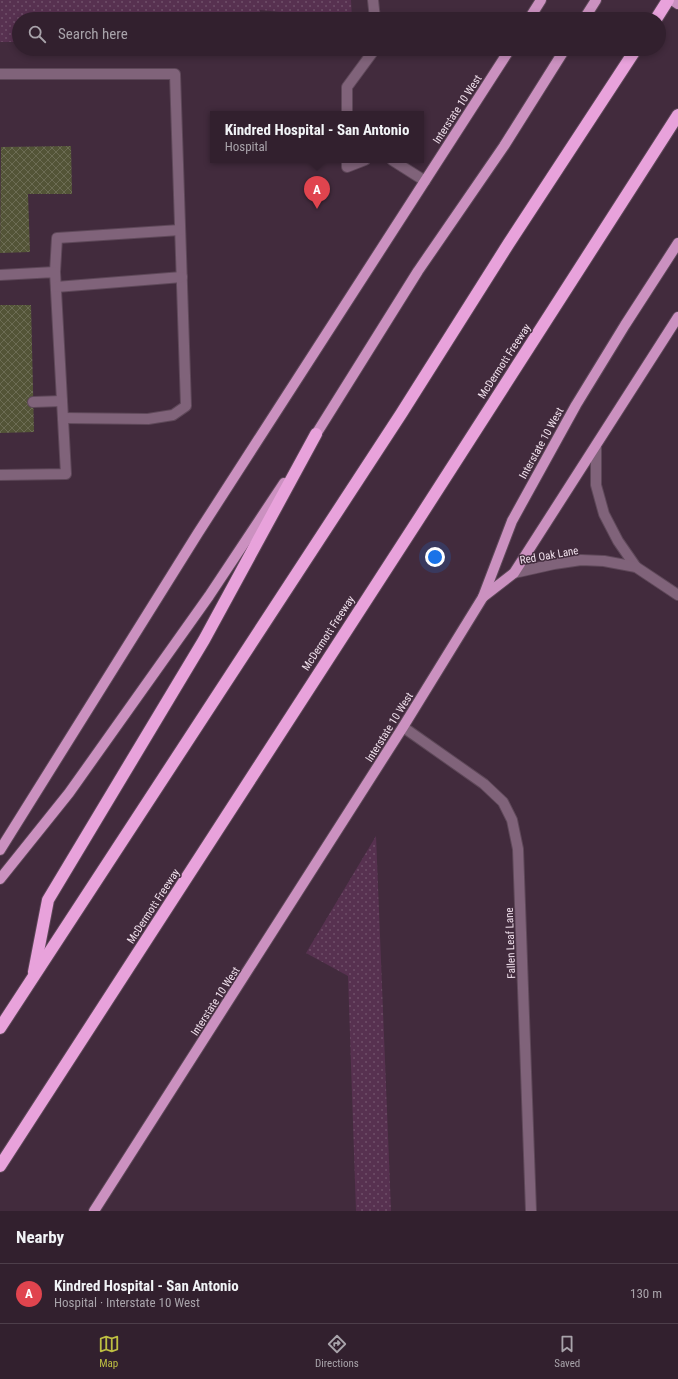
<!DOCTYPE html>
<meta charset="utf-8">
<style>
body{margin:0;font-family:"Roboto Condensed",sans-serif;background:#3d2d3a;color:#f1f3f6}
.you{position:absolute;left:435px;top:557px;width:14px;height:14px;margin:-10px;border:3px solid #fff;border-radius:50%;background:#1a73e8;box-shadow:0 0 0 6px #1a73e833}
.badge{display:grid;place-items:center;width:26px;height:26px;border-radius:50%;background:#bebf42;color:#fff;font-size:13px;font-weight:700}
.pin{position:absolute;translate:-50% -33px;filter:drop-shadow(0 1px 2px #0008)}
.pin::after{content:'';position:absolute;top:21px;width:14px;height:12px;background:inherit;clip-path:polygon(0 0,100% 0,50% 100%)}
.popup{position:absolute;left:210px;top:111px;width:214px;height:52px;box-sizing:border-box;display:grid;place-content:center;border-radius:0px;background:#32202e;filter:drop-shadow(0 1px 3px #0005);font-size:13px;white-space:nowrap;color:#a8a3aa}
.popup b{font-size:15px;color:#f1f3f6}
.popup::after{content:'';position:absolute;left:50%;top:100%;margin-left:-8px;border:8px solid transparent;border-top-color:#32202e}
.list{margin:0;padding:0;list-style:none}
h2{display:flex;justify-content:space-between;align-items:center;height:52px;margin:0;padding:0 16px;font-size:17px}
h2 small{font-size:13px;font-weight:400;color:#a8a3aa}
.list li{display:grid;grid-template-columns:26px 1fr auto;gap:12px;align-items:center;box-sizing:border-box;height:60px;padding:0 16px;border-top:1px solid #4d3e4a}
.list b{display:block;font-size:15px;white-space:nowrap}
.list p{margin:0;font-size:13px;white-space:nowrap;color:#a8a3aa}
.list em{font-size:13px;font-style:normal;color:#a8a3aa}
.icon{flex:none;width:22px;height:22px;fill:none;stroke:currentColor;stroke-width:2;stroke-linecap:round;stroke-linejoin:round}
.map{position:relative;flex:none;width:678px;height:1211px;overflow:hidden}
.search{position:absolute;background:#32202e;box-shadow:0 2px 6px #0003;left:12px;right:12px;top:12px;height:44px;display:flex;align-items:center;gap:10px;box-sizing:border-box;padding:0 14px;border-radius:22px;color:#a8a3aa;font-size:15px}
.sheet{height:112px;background:#32202e}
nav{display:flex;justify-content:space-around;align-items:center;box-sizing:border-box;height:56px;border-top:1px solid #4d3e4a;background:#32202e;font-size:11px;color:#a8a3aa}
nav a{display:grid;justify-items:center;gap:2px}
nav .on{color:#bebf42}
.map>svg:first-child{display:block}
.grass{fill:url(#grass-dots)}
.building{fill:url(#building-cross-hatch)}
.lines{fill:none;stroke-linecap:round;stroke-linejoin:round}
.minor-casing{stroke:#5e4859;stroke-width:12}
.major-casing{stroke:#5e4859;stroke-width:12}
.highway-casing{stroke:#5e4859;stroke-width:14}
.minor{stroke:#80637a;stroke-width:10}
.major{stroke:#cb91c0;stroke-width:10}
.highway{stroke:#e8a2db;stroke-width:12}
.labels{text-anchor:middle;stroke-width:3;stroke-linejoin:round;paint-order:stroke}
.street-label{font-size:11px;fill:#f0e0ec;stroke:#422b3d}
</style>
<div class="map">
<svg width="678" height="1211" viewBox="0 0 678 1211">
<defs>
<pattern id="grass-dots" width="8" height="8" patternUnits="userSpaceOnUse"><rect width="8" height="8" fill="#573150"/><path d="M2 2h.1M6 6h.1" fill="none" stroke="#6f4f69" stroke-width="1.8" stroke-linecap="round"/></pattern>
<pattern id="building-cross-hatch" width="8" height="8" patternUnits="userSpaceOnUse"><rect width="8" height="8" fill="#535437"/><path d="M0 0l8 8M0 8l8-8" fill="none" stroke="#6c6c54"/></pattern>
</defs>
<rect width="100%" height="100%" fill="#422b3d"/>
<g class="grass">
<path d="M0,0H351L352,19L260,10V19H19V42H0Z"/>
<path d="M376,836L391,1211H356L348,976L306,953Z"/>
</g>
<g class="building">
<path d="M71,146L72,194H28L30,252L0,253L1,147Z"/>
<path d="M0,305H31L34,432L0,433Z"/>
</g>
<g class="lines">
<defs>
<g id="minor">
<path d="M373,0L375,19"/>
<path d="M0,74H175L186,406L173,415L148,419L63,418"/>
<path d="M347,114V87L375,49"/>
<path d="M347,160V167L365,160"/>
<path d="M392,160L425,181"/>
<path d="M55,272L57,238L180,230"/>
<path d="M0,275L55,272L66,474L0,475"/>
<path d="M56,287L182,277"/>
<path d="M33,402L62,401"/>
<path d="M596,447V485L604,514L618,541L636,567"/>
<path d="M514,573L554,564L581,560L604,561L636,567L678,595"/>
<path d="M403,727L484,784L503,802L512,820L518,849L531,1211"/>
</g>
<g id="major">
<path d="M672,0L678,4"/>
<path d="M529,19L541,0"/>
<path d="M584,19L596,0"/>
<path d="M313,439L418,271L504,146L565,49"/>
<path d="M483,597L514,573L678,317"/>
<path d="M0,850L198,533L510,49"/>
<path d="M0,879L69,793L209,596L284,483"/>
<path d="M94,1211L403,727L483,597L512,521L576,405L625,325L678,243"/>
</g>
<g id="highway">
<path d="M656,19L668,0"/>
<path d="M34,972L48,900L204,640L316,434"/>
<path d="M0,1028L401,414L509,243L636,49"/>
<path d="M0,1166C140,950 280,733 420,517C507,383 592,248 678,115"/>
</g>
</defs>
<use href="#minor" class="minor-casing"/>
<use href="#major" class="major-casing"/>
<use href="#highway" class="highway-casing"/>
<use href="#minor" class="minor"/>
<use href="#major" class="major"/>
<use href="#highway" class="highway"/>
</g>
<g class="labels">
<g class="street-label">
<text transform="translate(457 109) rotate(-57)" y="4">Interstate 10 West</text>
<text transform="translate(504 361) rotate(-57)" y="4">McDermott Freeway</text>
<text transform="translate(541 443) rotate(-61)" y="4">Interstate 10 West</text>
<text transform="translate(549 555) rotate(-10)" y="4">Red Oak Lane</text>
<text transform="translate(328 633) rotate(-57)" y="4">McDermott Freeway</text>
<text transform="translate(389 727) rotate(-58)" y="4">Interstate 10 West</text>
<text transform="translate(153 906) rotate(-57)" y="4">McDermott Freeway</text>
<text transform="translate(510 943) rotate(-92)" y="4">Fallen Leaf Lane</text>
<text transform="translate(215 1001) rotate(-57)" y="4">Interstate 10 West</text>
</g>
</g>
</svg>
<div class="you"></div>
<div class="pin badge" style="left:317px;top:209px;background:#e0444e">A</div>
<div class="popup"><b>Kindred Hospital - San Antonio</b>Hospital</div>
<div class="search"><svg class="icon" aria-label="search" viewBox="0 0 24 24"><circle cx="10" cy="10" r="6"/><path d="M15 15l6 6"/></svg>Search here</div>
</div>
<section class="sheet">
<h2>Nearby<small></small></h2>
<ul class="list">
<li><span class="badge" style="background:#e0444e">A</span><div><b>Kindred Hospital - San Antonio</b><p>Hospital · Interstate 10 West</p></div><em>130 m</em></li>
</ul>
</section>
<nav>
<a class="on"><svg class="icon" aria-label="map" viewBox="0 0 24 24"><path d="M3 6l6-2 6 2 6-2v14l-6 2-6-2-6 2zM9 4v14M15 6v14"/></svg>Map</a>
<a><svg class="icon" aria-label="directions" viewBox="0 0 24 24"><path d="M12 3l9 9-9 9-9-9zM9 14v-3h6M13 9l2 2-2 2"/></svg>Directions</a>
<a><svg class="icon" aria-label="saved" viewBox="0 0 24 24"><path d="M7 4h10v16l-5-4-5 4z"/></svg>Saved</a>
</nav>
